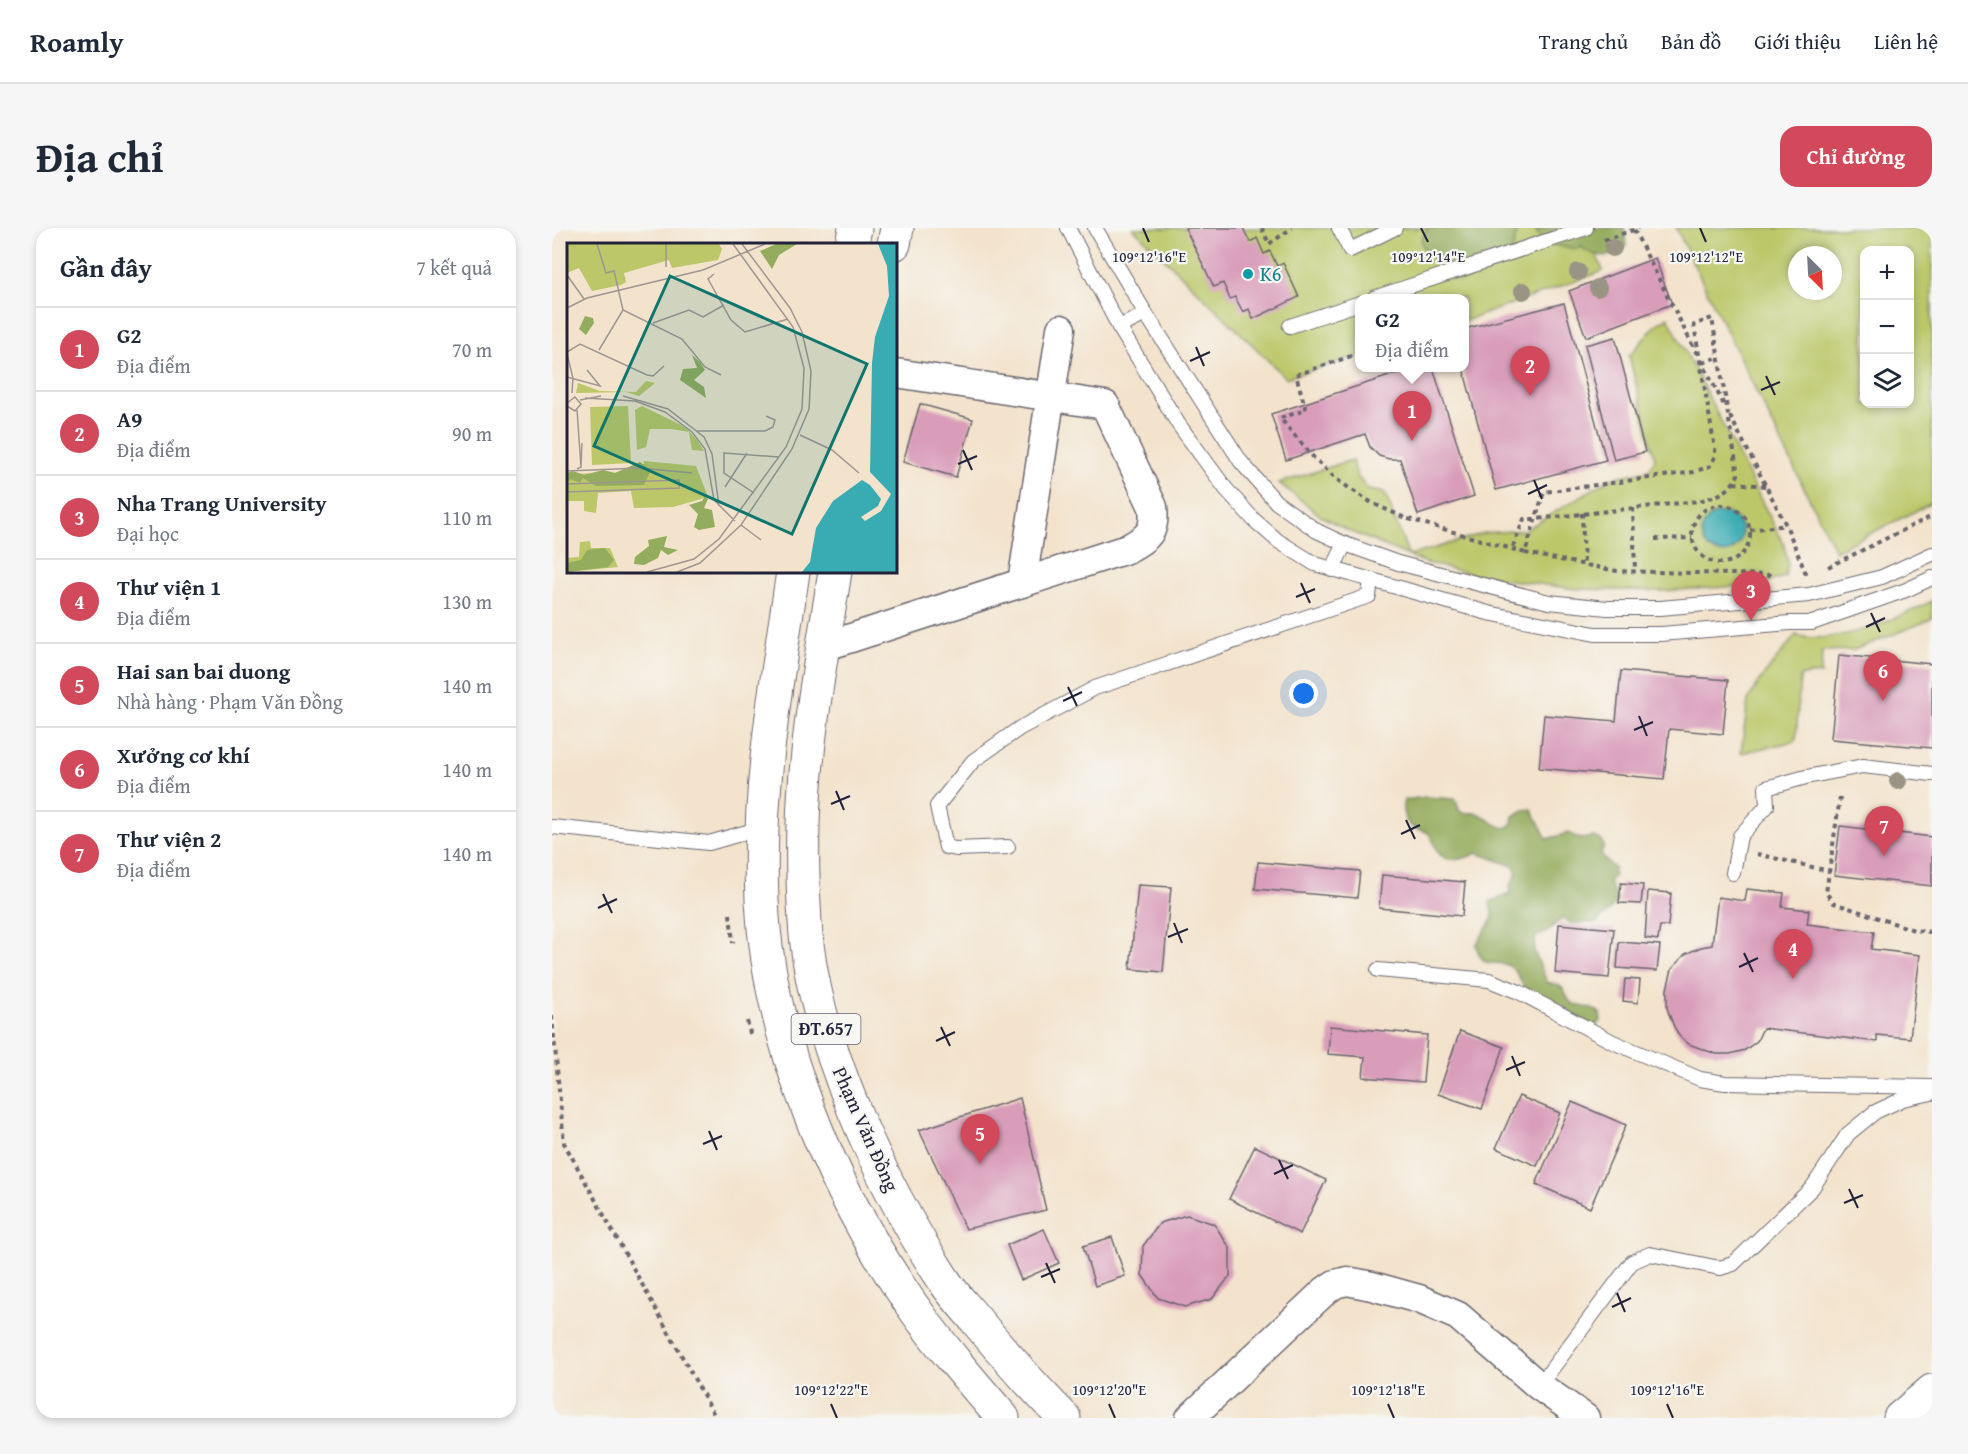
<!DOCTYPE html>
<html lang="vi">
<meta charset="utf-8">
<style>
body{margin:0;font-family:"Gentium Book Plus",serif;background:#f6f6f7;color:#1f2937}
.controls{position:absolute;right:18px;top:18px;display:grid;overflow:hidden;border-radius:12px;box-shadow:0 3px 9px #0003}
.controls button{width:54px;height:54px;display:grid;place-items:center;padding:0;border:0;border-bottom:2px solid #e0e1e3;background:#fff;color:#1f2937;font:30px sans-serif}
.compass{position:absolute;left:1236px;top:18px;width:54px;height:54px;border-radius:50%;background:#fff;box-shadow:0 3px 9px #0003;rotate:156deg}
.you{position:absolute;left:752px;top:466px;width:21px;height:21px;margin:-15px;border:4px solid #fff;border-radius:50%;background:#1a73e8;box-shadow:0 0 0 9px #1a73e833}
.badge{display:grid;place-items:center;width:39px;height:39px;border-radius:50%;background:#d1495b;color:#fff;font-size:20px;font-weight:700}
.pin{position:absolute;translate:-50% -50px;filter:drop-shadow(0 2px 3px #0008)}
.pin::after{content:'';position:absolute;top:32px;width:21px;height:18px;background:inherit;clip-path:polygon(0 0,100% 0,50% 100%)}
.popup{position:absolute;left:803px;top:66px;width:114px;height:78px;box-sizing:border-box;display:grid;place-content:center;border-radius:12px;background:#fff;filter:drop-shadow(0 2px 4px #0005);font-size:20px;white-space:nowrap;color:#747a83}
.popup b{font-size:22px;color:#1f2937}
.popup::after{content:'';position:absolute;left:50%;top:100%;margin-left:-12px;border:12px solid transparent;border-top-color:#fff}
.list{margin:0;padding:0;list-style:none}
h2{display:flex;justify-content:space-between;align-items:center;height:78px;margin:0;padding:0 24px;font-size:26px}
h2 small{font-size:20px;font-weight:400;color:#747a83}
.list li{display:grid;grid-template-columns:39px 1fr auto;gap:18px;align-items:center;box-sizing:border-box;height:84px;padding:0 24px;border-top:2px solid #e0e1e3}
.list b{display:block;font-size:22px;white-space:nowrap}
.list p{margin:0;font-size:20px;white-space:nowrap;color:#747a83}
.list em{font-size:20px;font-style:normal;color:#747a83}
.icon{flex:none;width:33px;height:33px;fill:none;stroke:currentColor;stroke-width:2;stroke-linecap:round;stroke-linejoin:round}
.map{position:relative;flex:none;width:1380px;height:1190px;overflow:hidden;border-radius:18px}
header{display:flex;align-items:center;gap:36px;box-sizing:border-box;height:84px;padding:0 30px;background:#fff;border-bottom:2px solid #e0e1e3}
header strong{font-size:28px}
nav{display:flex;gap:33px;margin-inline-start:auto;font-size:21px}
.intro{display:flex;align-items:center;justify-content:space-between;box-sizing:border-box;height:144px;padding:0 36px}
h1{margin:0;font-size:42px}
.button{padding:15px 27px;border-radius:18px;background:#d1495b;color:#fff;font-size:21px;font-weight:700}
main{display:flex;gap:36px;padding:0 36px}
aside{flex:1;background:#fff;border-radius:18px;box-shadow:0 3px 9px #0003}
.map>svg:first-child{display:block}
.green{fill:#bbc769;stroke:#6e7452;stroke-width:1.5;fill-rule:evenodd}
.forest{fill:#94ac5d;stroke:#5b674c;stroke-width:1.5}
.water{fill:#39abb2;stroke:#2e6676;stroke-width:1.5}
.building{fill:#d99dba}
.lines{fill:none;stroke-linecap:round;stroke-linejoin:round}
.service-casing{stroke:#6b666e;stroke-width:16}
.minor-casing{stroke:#6b666e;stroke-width:31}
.tertiary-casing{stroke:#6b666e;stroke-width:35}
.primary-casing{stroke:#6b666e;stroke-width:35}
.path{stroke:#6b666e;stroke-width:4;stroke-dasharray:4.5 4.5;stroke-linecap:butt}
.service{stroke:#fff;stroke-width:14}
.minor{stroke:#fff;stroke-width:28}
.tertiary{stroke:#fff;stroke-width:33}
.primary{stroke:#fff;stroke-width:33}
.tree{fill:#999484}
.ticks{fill:none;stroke:#22223b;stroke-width:2}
.culture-dot{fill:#0f9aa8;stroke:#f6f6f2;stroke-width:2}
.labels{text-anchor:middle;stroke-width:4.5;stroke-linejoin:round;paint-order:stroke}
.shield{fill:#f6f6f2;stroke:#626272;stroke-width:1.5}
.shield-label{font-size:18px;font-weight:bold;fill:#22223b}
.culture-label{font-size:20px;fill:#0d838f;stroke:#f6f6f2;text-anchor:start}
.street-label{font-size:20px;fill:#22223b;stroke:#f6f6f2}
.inset-road{fill:none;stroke:#9f9692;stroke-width:1.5}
.view{fill:#0f766e;fill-opacity:0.15;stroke:#0f766e;stroke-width:3}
.inset-edge{fill:none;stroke:#22223b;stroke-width:3}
.ticks-label{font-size:15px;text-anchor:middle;fill:#22223b;stroke:#f6f6f2;stroke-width:4.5;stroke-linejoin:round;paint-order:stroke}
</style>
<header>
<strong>Roamly</strong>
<nav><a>Trang chủ</a><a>Bản đồ</a><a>Giới thiệu</a><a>Liên hệ</a></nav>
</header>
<div class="intro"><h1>Địa chỉ</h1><a class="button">Chỉ đường</a></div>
<main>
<aside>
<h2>Gần đây<small>7 kết quả</small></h2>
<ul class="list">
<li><span class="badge">1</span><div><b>G2</b><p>Địa điểm</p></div><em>70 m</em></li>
<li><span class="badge">2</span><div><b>A9</b><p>Địa điểm</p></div><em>90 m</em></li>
<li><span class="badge">3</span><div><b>Nha Trang University</b><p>Đại học</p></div><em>110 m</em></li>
<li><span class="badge">4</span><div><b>Thư viện 1</b><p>Địa điểm</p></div><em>130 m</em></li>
<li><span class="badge">5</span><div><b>Hai san bai duong</b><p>Nhà hàng · Phạm Văn Đồng</p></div><em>140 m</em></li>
<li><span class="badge">6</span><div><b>Xưởng cơ khí</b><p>Địa điểm</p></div><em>140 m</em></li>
<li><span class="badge">7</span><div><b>Thư viện 2</b><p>Địa điểm</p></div><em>140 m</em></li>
</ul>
</aside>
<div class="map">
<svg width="1380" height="1190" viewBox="0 0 1380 1190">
<rect width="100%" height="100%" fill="#f6f6f2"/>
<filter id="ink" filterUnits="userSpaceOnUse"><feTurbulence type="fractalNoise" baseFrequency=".0167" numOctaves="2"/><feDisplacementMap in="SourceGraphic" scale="12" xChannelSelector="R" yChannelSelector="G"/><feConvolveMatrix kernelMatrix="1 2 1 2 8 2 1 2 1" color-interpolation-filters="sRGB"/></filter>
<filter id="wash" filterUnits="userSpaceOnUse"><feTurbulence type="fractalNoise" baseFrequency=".008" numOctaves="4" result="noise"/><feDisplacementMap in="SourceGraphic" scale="24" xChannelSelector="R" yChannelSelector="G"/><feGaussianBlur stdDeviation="1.35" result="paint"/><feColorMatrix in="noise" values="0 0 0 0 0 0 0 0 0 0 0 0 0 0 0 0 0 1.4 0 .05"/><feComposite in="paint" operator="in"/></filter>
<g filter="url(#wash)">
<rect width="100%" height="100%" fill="#f3e3cc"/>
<g class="green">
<path d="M581,0H1034L1051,43L913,93L912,70H808L807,128L734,150Z"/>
<path d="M1124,0H1380V275L1283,323ZM1358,22V176H1312V22ZM1245,27H1281V63H1245Z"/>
<path d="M1116,89L1232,317L1236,336L1233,349L1206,357L1111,363L1024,361L928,348L874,335L795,302L769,288L727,255L800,232L805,248L816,262L833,265L857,328L932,305L973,302L1059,250L1097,242L1103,231L1077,128L1105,96Z"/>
<path d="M1380,373V390L1375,393L1302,422L1270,423L1269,446L1248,448L1244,513L1189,525L1196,472L1208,452L1244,407C1280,419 1347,390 1380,373Z"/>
</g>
<g class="forest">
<path d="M875,0H966L960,23L949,37L930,41L917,51L908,53L891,49C886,32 874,30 869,13Z"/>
<path d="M983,0H1072L1074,18C1063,32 1042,30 1029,19L1026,21C1005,17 991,21 983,0Z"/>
<path d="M874,569L903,571L908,584C914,586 917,584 923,585C934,586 939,598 954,600L960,596L961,588L972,582L980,581L995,611L1016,605L1029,611L1042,609L1049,612L1052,618L1049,625L1052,631L1062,640V647L1057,653L1065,673C1060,682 1051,687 1044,695H1018L1012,690C1001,695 996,707 984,708L982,723L995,754C999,756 1005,756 1009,759C1016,763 1013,771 1020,775C1029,780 1039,778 1048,785L1049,793L1043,799L1022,787L1009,776L1001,778C992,772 980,767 973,760C967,753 967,746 960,740C945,728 932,747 924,717L941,690L938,674L958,665V658L965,645L961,638L925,625C913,631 894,637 885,623C882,617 882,611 877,606C872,601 869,603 864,601C852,595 849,583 852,572Z"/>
</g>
<circle class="water" cx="1170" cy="305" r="20"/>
<g id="blocks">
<g class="building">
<path d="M633,0H691L698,14L705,10L712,26L718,23L725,38L731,35L747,69L701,91L697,81L691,84L683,69L678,71L671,55L662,59Z"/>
<path d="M1103,30L1120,76L1034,109L1017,63Z"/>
<path d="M1012,75L1054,232L944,262L911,140L912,101Z"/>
<path d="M1063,109L1093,224L1062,232L1033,117Z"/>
<path d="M862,140H881L922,268L866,287L848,231H837L827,228L818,219L813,206L734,232L719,186Z"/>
<path d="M368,176L421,191L404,249L351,234Z"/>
<path d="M1287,427L1380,436V520L1279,511Z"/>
<path d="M1069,443L1176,452L1171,506L1117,501L1112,551L987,540L992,487L1064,493Z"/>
<path d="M1288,598L1380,609V658L1282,647Z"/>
<path d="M706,634L808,643L805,670L703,661Z"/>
<path d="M830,647L913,654L910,688L827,680Z"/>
<path d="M1069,655L1091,657L1089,676L1067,675Z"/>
<path d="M586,657L619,659L611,744L578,741Z"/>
<path d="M1195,661L1232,665L1230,679L1257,682L1255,696L1322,704L1319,721L1368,727L1358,810L1325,807V814L1211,800L1205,813L1193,822L1178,826H1164L1150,821L1137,816L1128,809L1122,799L1115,780V761L1120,741L1133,726L1149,719L1160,717L1166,669L1193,673Z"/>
<path d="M1096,663L1119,665L1116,698H1108L1106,712L1093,710Z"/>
<path d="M1007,696L1062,701L1057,750L1003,745Z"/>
<path d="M1067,714L1108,717L1105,743L1065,740Z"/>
<path d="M1073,751L1088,752L1086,775L1071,773Z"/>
<path d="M778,798L875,807L871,854L811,849L813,829L776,826Z"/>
<path d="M908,803L952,819L930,881L886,866Z"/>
<path d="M967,868L1008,885L985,938L944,920Z"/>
<path d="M468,870L494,982L414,1001L367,902Z"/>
<path d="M1020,874L1074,897L1038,980L984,956Z"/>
<path d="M703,918L774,952L748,1006L677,971Z"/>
<path d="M635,987L662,996L678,1020V1048L660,1071L633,1079L606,1070L590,1047L591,1018L608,995Z"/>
<path d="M492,1001L507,1035L469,1052L455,1017Z"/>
<path d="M560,1009L573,1048L543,1058L531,1018Z"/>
</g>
</g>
</g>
<g filter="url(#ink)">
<use href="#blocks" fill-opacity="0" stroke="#6b666e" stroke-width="1.5"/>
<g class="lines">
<defs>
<g id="service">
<path d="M516,0L567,99L627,197L674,261L702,292L726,313L763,336L936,385L1043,406H1109L1238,395H1260L1354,362L1380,350"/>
<path d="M543,0L594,86L689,234L724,274L765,303L793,316L846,335L997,374L1055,380H1108L1257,367L1330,349L1380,326"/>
<path d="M787,0L798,22L843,0"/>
<path d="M822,70L1034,0"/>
<path d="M738,98L808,75"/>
<path d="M567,99L594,86"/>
<path d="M780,342L793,316"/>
<path d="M0,599L157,615L209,600"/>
<path d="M456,619L404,621L394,619L385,578L421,533L468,500L543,460L817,368L819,352"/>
<path d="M1181,645L1188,608L1215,578L1214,560L1254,549L1311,538L1380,546"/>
<path d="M826,742L937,752L967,764L1061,814L1148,851L1173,855L1380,859"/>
<path d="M987,1158L1080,1034L1098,1026L1168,1040L1181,1036L1260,960L1296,906L1323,884L1351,871L1380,865"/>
</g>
<g id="minor">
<path d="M470,355L509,101"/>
<path d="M271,419L575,321C596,309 604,305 601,279L553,177L344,145"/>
<path d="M638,1190L773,1063L783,1056L795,1053L820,1058L867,1071L906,1088L987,1158L1033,1190"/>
</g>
<path id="tertiary" d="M1348,1190L1380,1163"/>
<g id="primary">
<path d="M300,16L303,0"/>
<path d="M342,16L345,0"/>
<path d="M241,344C225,452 205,561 210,672C216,811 280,962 359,1076C387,1116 419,1153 451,1190"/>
<path d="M283,344C270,426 253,513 251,597C250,629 251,662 253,694C260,810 329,957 393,1054C403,1069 417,1083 428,1097C455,1129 482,1160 512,1190"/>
</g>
</defs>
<use href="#service" class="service-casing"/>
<use href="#minor" class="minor-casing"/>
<use href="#tertiary" class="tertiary-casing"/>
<use href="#primary" class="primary-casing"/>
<g class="path">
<path d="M710,0L717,16L740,0"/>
<path d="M1082,2L1145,126"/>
<path d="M1052,12L1087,0"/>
<path d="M808,125L744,147L754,182L728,190L762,230L788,254L820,275L853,290L960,321L973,325L992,264L1142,244L1158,238L1164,227L1142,97L1160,90L1186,247C1176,266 1167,267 1147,273L984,291H972L960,321"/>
<path d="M1149,132L1173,179"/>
<path d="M1151,135L1166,129"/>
<path d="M1178,188L1234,297L1254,346"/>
<path d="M1182,255L1214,258"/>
<circle cx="1169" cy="306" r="29"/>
<path d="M1081,280L1083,343"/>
<path d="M1030,285L1032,337"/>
<path d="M1198,302L1234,297"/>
<path d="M1103,311L1140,310"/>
<path d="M973,325L1065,343L1220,347"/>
<path d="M1276,339L1380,288"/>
<path d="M1288,569L1274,665L1282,675L1362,702L1380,704"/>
<path d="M1205,626L1277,643"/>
<path d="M178,686L181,715"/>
<path d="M0,788L12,915L164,1190"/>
<path d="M195,793L199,809"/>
</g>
<use href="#service" class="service"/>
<use href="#minor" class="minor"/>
<use href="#tertiary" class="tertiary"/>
<use href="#primary" class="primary"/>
</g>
<g class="tree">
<circle cx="1061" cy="20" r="9"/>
<circle cx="1026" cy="44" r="9"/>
<circle cx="1046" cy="60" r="9"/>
<circle cx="971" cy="63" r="9"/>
<circle cx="1346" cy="553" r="9"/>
</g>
</g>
<path class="ticks" d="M591,0L597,14M869,0L876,14M1148,0L1154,14M644,119L652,138M638,133L658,124M1214,148L1223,167M1209,162L1228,154M411,222L420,242M406,236L425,228M982,252L990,271M976,266L995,257M749,355L758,375M744,369L763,361M1319,385L1328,404M1314,399L1333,390M516,459L525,478M511,473L530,464M1087,488L1095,508M1082,502L1101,494M284,563L292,582M279,576L298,568M854,592L863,611M849,606L868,597M51,666L60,685M46,680L65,671M622,695L630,715M616,709L636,701M1192,725L1201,744M1187,739L1206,730M389,799L398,818M384,813L403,804M960,828L968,848M954,842L973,834M157,903L165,922M151,916L170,908M727,932L736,951M722,946L741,937M1297,961L1306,980M1292,975L1311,967M494,1035L503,1055M489,1049L508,1041M1065,1065L1073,1084M1060,1079L1079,1070M279,1176L285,1190M557,1176L563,1190M836,1176L842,1190M1115,1176L1121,1190"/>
<circle class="culture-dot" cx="696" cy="46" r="6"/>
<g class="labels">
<rect class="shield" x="239.5" y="786" width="69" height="30" rx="4.5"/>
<g class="shield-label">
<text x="274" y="807">ĐT.657</text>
</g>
<g class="culture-label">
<text x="708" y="53">K6</text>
</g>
<g class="street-label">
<text transform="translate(314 901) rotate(66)" y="7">Phạm Văn Đồng</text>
</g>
</g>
<g transform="translate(15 15)">
<rect width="330" height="330" fill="#f3e3cc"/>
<path d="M0,1H152L155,6L151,17L105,25L102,17L57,30L59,39L54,42L25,48L12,25L0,30ZM79,138L88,140L72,153L59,149L9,150L11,140L33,148L69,149ZM61,163L64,220L25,222L23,164ZM75,163L114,182L121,187L130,197L137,208L125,207L122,189L104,186H83L79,204L70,207L68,167ZM77,218L129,223L141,254L106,264L67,265L64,248L31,250L29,270L17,268V258H0V231L76,229ZM23,298L24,305H43L51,324L0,329V315L12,314L13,299Z" fill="#bbc769"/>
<path d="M209,1H230L212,12L205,26L193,8ZM18,73L26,75L27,80L19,92L12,86ZM125,112L133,119L138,127L127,137L137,144L139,155L113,137L116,126L130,125ZM73,219L84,227L77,242L29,243L16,235L13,240L4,236L0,239V230L6,228L17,232L36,227L48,230ZM138,253L141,256L137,265L145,267L148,284L132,287L127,284L131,271L122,262L135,258ZM100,293L97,304L111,307L101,312L94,307L91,315L77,322L67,321L68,314L82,303L81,297ZM38,305L47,317L41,324L0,329V320L14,317L20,307Z" fill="#94ac5d"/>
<path d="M311,1H330V329H235L243,319L249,285L266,258L295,237L303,242L314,256L311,263L294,274L298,278L314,268L324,251L303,229L305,120L308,94L322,53L320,23Z" fill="#39abb2"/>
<path class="inset-road" d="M30,1L39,30L47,28L56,67L115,96L138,124L154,132M99,1V24M147,31L141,36L164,77L178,89L221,76M0,32L17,56M0,65L20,55L136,27L198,1M86,80L122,67L136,74L157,62M32,107L56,67M0,109L13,101L80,132L86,133L97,123M0,111L6,135L5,150M0,134L33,143L20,127M56,153L101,166L137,194L145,211L152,263M18,155L68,158L98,169L125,189L138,206L147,257L168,278M13,157L34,153M0,160L8,154L14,161L8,168L0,163M10,167L14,224L10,226M130,188H198L206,184L208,177L199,173M233,192L265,207L292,230M14,224L15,200M0,228L73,225L125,230M0,241L112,237V245L0,249M158,244L180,210M187,250L157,230V210L212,214M174,282L194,297M80,329L127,316L152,296L219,204L235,166L237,125L226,84L166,1M110,329L133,320L174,282L225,206L242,166L244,128L235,89L223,65L175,1"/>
<path class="view" d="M103,33L300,121L225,291L27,203Z"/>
<rect width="330" height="330" class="inset-edge"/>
</g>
<g class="ticks-label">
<text x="597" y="34">109°12'16"E</text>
<text x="876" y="34">109°12'14"E</text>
<text x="1154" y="34">109°12'12"E</text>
<text x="279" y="1167">109°12'22"E</text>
<text x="557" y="1167">109°12'20"E</text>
<text x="836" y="1167">109°12'18"E</text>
<text x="1115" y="1167">109°12'16"E</text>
</g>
</svg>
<div class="controls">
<button>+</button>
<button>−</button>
<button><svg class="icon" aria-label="layers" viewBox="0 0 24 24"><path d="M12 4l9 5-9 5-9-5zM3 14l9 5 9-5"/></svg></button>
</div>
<svg class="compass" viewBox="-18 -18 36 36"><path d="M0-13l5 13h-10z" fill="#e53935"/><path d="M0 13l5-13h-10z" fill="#747a83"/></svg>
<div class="you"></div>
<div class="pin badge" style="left:860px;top:213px">1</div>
<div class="popup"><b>G2</b>Địa điểm</div>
<div class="pin badge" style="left:978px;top:168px">2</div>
<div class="pin badge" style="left:1199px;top:393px">3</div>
<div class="pin badge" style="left:1241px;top:751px">4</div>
<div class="pin badge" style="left:428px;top:936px">5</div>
<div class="pin badge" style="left:1331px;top:473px">6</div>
<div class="pin badge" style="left:1332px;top:628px">7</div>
</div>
</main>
